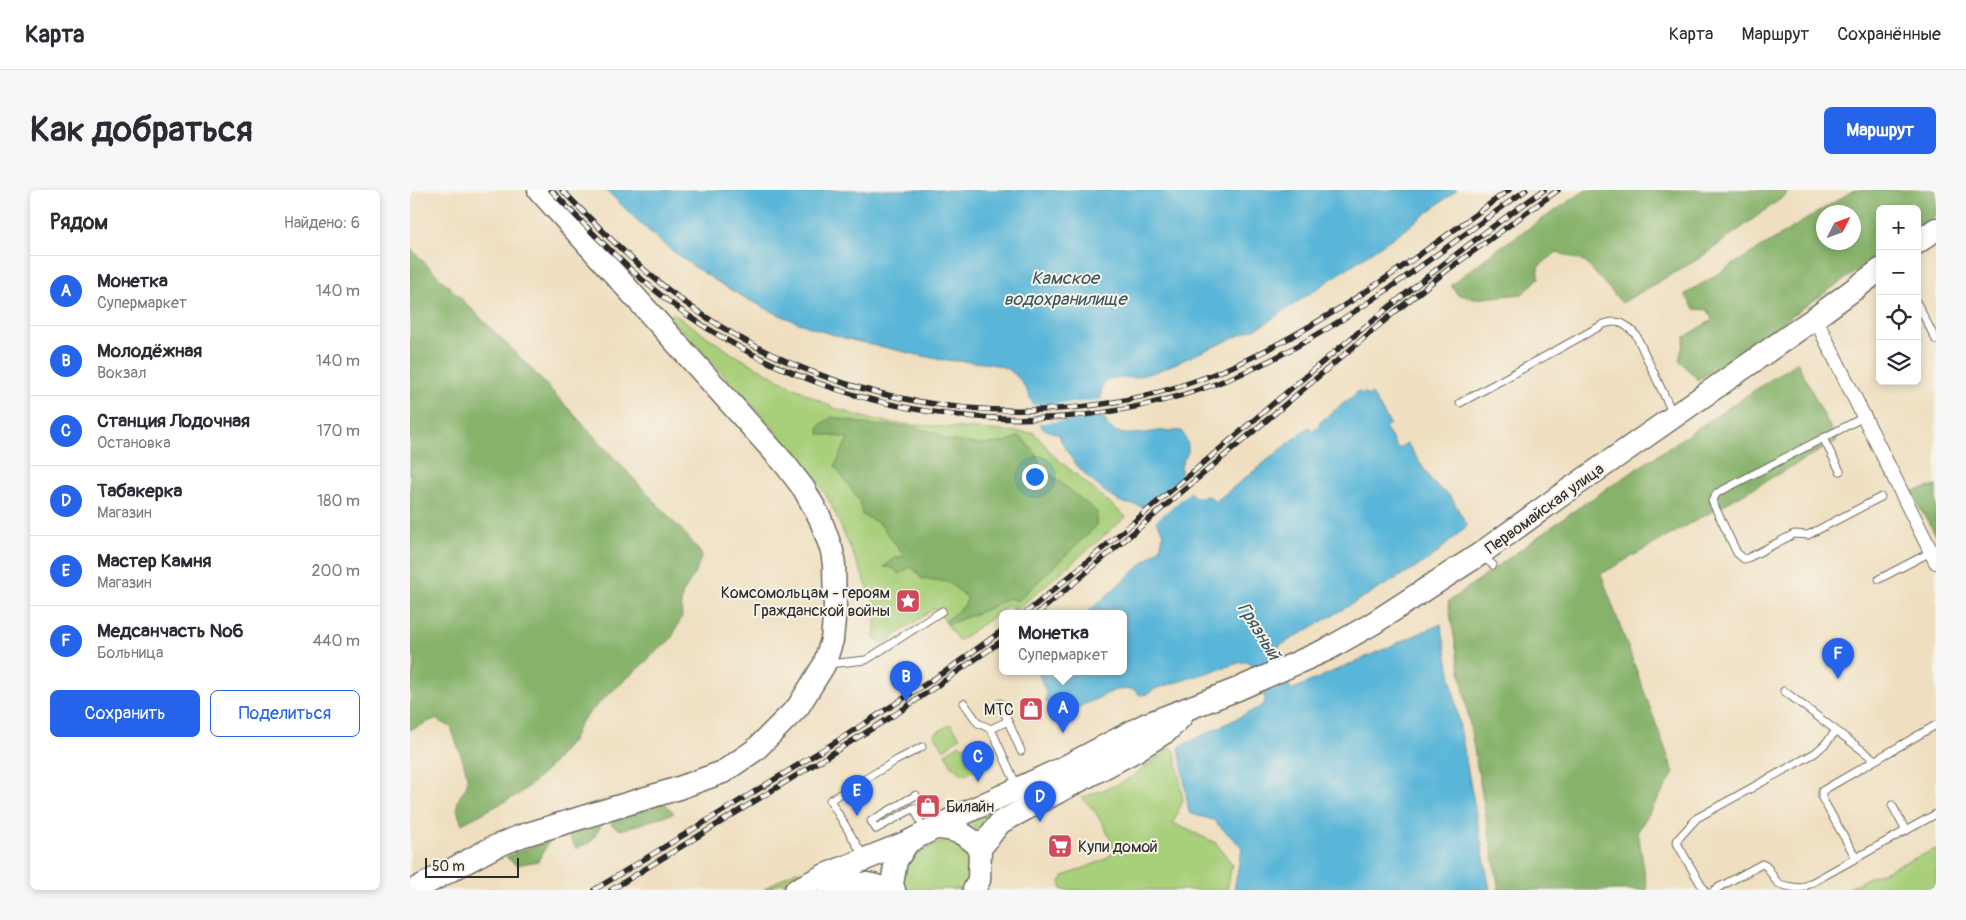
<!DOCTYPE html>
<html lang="ru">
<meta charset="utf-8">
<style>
body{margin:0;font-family:Pangolin,sans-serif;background:#f7f7f7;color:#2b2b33}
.controls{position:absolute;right:15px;top:15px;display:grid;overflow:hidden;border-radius:8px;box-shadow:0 2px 8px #0003}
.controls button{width:45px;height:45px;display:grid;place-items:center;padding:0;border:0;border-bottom:1px solid #e1e1e2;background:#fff;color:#2b2b33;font:25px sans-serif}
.compass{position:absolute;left:1406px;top:15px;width:45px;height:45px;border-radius:50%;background:#fff;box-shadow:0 2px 8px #0003;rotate:48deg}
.scale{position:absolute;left:15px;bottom:12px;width:94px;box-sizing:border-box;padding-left:5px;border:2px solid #2b2b2b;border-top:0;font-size:14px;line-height:18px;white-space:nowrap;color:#2b2b2b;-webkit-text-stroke:4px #f7f3e8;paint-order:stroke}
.you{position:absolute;left:624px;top:286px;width:18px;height:18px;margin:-12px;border:4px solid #fff;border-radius:50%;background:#1a73e8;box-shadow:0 0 0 8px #1a73e833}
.badge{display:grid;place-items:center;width:32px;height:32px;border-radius:50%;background:#2563eb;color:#fff;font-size:16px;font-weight:700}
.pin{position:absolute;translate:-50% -41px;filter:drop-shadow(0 1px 2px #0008)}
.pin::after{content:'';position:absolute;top:26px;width:18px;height:15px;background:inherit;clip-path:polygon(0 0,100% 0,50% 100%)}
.popup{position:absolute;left:589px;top:420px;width:128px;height:65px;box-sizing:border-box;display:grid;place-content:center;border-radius:8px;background:#fff;filter:drop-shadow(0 1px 4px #0005);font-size:16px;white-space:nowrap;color:#7c7c81}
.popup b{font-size:19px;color:#2b2b33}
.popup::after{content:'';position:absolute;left:50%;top:100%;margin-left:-10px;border:10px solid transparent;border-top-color:#fff}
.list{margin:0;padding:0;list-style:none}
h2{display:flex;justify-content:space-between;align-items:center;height:65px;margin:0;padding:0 20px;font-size:21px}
h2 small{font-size:16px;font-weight:400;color:#7c7c81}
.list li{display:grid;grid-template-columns:32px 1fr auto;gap:15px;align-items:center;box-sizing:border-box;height:70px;padding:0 20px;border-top:1px solid #e1e1e2}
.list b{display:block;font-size:19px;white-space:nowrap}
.list p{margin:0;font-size:16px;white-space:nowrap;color:#7c7c81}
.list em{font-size:16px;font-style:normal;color:#7c7c81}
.actions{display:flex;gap:10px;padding:15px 20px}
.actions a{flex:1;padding:11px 0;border:1px solid #2563eb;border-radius:8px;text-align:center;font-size:18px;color:#2563eb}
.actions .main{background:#2563eb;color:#fff}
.icon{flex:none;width:28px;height:28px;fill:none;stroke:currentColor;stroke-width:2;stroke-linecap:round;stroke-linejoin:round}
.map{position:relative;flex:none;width:1526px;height:700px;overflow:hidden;border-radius:8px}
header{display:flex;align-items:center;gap:30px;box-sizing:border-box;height:70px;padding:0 25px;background:#fff;border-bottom:1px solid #e1e1e2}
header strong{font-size:24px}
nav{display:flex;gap:28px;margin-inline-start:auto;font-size:18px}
.intro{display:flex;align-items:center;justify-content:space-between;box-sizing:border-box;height:120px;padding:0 30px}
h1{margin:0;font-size:35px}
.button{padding:12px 22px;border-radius:8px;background:#2563eb;color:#fff;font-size:18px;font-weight:700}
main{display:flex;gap:30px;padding:0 30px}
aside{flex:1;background:#fff;border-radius:8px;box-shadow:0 2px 8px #0003}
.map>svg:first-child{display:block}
.green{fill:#a8cf7a;stroke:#6a7d52}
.forest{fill:#86b26a;stroke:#586e4a;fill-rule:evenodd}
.water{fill:#5ab6d8;stroke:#427082}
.pier{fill:#efdfc0}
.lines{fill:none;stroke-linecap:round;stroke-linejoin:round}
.lane-casing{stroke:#706a5f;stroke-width:9}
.street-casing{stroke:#706a5f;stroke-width:16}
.primary-casing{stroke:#706a5f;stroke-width:25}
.lane{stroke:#fff;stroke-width:7}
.street{stroke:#fff;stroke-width:14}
.primary{stroke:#fff;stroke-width:22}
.rail-casing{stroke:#2b2b2b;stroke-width:5.5}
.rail{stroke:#f7f3e8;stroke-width:4;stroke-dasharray:11;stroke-linecap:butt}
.labels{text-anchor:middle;stroke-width:4;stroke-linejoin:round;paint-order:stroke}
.street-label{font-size:16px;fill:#2b2b2b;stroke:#f7f3e8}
.poi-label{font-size:16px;fill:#2b2b2b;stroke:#f7f3e8;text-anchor:end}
.water-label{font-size:18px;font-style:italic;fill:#39555f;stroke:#f7f3e8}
</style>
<header>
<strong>Карта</strong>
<nav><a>Карта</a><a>Маршрут</a><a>Сохранённые</a></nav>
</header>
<div class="intro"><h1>Как добраться</h1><a class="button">Маршрут</a></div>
<main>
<aside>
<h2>Рядом<small>Найдено: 6</small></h2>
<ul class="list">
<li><span class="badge">A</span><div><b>Монетка</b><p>Супермаркет</p></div><em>140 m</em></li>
<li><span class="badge">B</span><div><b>Молодёжная</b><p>Вокзал</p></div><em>140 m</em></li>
<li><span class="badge">C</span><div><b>Станция Лодочная</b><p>Остановка</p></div><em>170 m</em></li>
<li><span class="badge">D</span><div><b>Табакерка</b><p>Магазин</p></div><em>180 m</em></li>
<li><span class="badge">E</span><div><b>Мастер Камня</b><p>Магазин</p></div><em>200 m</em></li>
<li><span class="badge">F</span><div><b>Медсанчасть №6</b><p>Больница</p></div><em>440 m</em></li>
</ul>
<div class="actions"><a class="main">Сохранить</a><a>Поделиться</a></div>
</aside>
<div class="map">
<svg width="1526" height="700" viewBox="0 0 1526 700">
<rect width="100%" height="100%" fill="#f7f3e8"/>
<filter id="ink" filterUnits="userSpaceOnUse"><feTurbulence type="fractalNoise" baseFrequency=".02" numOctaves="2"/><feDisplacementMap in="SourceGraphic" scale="10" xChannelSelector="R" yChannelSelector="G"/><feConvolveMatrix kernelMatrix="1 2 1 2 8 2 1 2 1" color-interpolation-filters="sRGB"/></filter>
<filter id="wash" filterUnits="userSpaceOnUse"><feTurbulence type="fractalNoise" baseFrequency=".0096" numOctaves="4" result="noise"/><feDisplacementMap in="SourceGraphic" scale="20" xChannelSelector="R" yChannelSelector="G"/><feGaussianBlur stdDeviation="1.12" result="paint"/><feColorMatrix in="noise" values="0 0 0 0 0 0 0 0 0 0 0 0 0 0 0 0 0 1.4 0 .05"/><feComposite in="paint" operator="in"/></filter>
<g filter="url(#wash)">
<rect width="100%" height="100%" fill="#efdfc0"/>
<g class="green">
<path d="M263,123L321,163L385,198L424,218L453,227L480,233L624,243L644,266L716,327L604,422L599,415L549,451L525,418L473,454L464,448L466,416L420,312L408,292L397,276L341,214L259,127Z"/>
<path d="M541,534L550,547L534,560L524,544Z"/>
<path d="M550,554L552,557L556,555L569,575L567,579L554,585L542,576L535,563Z"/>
<path d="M760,557L765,561L773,610L763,633L806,653L822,674L817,700H652L650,692L654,686L694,670L705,661C697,642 689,621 671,608L709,594L725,585Z"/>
<path d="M645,592L583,623L568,638H565L558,632Z"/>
<path d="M542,651L556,657L564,670L554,699L492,700L491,680L502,666L527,654Z"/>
<path d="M1526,659V700H1435L1454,690Z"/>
<path d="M386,681L394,683L373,694L372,692L356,700L355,698Z"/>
</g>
<g class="forest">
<path d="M1176,0H1378L1376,5L1290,68L1212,113L1175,72L1147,62L1128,77L1129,88L1112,104L1064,109L1047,104L1041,95L1089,58Z"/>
<path d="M1444,0H1526V25L1507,38V19H1470V65L1288,190L1269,170L1275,147L1302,130L1298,120L1284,119L1275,104ZM1414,22H1444V52H1414Z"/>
<path d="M0,58L114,171L278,347L292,365L286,381L273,403L271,413L272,427L261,449L189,513L170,533L162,551L136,581L125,591L109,604L52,634C38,603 60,606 57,586C54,570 46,553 41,537L25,529L0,540V496L5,470L0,460Z"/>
<path d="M1387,172L1427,251L1191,384L1264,583L1228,641L1237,700H1089L1038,412L1165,320Z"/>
<path d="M422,227L460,235L502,237L527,243L535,250L568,254L593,253L610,246L626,264L630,276L687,322L686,336L608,411L599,408L573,421L539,434L535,431L554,416L558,408L538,392L511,388L506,381L501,377L489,384L483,378L474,377L485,368L495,366L469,333L452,325L450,312L425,276L438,248L409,244V236Z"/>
<path d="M1526,296V345L1500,302Z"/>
<path d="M255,613L264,623L211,640L201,634L206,626Z"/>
<path d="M191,636L181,652L166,658L157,643Z"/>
<path d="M140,650L128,671L106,675L96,667Z"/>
</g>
<path class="water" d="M196,0H1047L997,38L853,135L748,181L726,187L697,189C691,195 690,206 691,215C695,251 721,245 748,241C756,240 764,241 772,241C775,247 779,254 778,261C778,264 774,268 773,271C767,285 775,298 785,307L800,306L805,312L899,237L901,240H905L910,236L909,233L949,201L951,204L955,202L958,206L962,204L980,234L975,237L988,259L997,253L1024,294L1041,307L1057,336L1020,369L864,459L881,500L1031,434L1080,700H824L832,657L803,630L779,623L769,557L852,516L855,512V508L839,472H832L745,499L738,504L730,505L723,499L705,500L644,529L635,508L637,505L628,482H713V424H676L750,358L754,343C749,335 737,319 728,315C721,313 715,315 709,311C684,296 659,272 649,245L632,238C624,218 616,187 595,178C581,171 545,172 527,169C502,164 475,157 450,152C381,136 316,102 260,59C237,41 217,20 196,0Z"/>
<g class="pier">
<path d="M693,209L696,226L666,230L628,233L621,215L664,213Z"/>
<path d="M773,285L782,300L743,333L731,320Z"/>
</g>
</g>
<g filter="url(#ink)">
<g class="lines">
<defs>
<g id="lane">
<path d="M1507,113L1526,150"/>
<path d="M1050,213L1194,134C1209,129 1216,134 1226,145L1263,224"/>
<path d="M1454,227L1307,303L1302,311L1327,363L1334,369L1338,368L1384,344L1398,345L1471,307"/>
<path d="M1413,248L1430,281"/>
<path d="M1072,366L1083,375"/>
<path d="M1469,389L1521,362"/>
<path d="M419,474L456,470L532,421"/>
<path d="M1374,501L1465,570"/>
<path d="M554,513L568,533L581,539"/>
<path d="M590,513L598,531"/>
<path d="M607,596L581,539L598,531L611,561"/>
<path d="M506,605L461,631L466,639L504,618L515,641"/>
<path d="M1482,615L1496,641"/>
<path d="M454,667L420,610L487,570L512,557"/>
<path d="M1446,668L1412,608V601L1526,535"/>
<path d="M1294,700L1268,655L1267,652L1268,649L1287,628L1405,563L1415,554L1426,541"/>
<path d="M1304,700L1352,674C1361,677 1361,687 1368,693C1374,697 1384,697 1392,698L1526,624"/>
</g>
<path id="street" d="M1405,128L1526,372"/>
<g id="primary">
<path d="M1507,53L1526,39"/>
<path d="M525,638C544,638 557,644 570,658L569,690L564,700"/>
<path d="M570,658C578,650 583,640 591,632L725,561L757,541L771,527"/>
<path d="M4,700L82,658L111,646L266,599L313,582L345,560L388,517L414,475L422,450L425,418L424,375L422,361L410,328L394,299L375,274L129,0"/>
<path d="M386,700L415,685L498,652"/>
<path d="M420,700C437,692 459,691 476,700"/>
<path d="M484,700L482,694L486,671L498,652L548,626L651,579L735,535L828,499L918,459L962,434L1070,364L1150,306L1405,128L1470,80"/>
</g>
</defs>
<use href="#lane" class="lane-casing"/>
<use href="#street" class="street-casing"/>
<use href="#primary" class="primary-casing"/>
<use href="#lane" class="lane"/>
<use href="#street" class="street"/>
<use href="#primary" class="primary"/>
<defs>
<g id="rail">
<path d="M141,0C183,44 226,89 276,124C440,239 659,262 842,179C938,135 1030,61 1116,0"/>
<path d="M152,0C196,45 240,90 293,125C448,230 661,252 832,172C928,127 1014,62 1099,0"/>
<path d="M614,424C652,394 689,361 726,330C860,218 990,100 1134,0"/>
<path d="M627,424L986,121L1036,81L1148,0"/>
<path d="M184,700L432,548L536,481L593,440"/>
<path d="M201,700L489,522L593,450"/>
</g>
</defs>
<use href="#rail" class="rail-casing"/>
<use href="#rail" class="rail"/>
</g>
</g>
<defs>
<symbol id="sight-square" viewBox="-11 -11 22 22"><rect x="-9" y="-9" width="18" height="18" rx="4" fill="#d1495b" stroke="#f7f3e8"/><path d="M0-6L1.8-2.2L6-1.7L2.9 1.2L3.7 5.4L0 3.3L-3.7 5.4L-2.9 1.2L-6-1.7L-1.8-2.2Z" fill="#fff"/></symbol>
<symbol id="shop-square" viewBox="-11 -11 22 22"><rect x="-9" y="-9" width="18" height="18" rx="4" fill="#d1495b" stroke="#f7f3e8"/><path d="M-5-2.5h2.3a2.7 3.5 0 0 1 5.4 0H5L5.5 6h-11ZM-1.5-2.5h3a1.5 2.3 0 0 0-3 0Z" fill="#fff"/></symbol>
<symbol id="supermarket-square" viewBox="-11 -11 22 22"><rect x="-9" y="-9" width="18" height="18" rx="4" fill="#d1495b" stroke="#f7f3e8"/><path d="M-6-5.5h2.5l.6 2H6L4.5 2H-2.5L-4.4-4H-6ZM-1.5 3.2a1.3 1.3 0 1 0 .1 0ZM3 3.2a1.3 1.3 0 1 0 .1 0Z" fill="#fff"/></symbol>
</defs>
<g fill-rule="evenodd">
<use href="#sight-square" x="484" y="397" width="28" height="28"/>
<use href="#shop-square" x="607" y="505" width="28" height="28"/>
<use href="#shop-square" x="504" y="602" width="28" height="28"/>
<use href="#supermarket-square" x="636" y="642" width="28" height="28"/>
</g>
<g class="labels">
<g class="street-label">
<text transform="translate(1134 318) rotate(-36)" y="6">Первомайская улица</text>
</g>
<g class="poi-label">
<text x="480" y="408">Комсомольцам - героям<tspan x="480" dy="18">Гражданской войны</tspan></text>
<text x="604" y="525">МТС</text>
<text x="536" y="622" text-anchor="start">Билайн</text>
<text x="668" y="662" text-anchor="start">Купи домой</text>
</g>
<g class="water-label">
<text x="655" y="94">Камское<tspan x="655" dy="21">водохранилище</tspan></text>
<text transform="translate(849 441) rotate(58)" y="6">Грязный</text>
</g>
</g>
</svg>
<div class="controls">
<button>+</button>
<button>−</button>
<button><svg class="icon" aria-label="locate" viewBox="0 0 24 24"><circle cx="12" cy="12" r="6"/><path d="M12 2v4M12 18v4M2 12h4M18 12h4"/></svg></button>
<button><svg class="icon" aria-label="layers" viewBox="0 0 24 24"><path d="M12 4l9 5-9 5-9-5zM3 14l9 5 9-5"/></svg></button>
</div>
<svg class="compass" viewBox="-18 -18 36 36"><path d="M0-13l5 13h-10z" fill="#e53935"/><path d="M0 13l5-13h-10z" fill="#7c7c81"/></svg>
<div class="scale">50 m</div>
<div class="you"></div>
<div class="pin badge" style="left:653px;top:543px">A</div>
<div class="popup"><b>Монетка</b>Супермаркет</div>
<div class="pin badge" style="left:496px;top:512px">B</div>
<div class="pin badge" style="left:568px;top:592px">C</div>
<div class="pin badge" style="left:630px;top:632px">D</div>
<div class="pin badge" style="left:447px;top:626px">E</div>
<div class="pin badge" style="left:1428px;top:489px">F</div>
</div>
</main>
